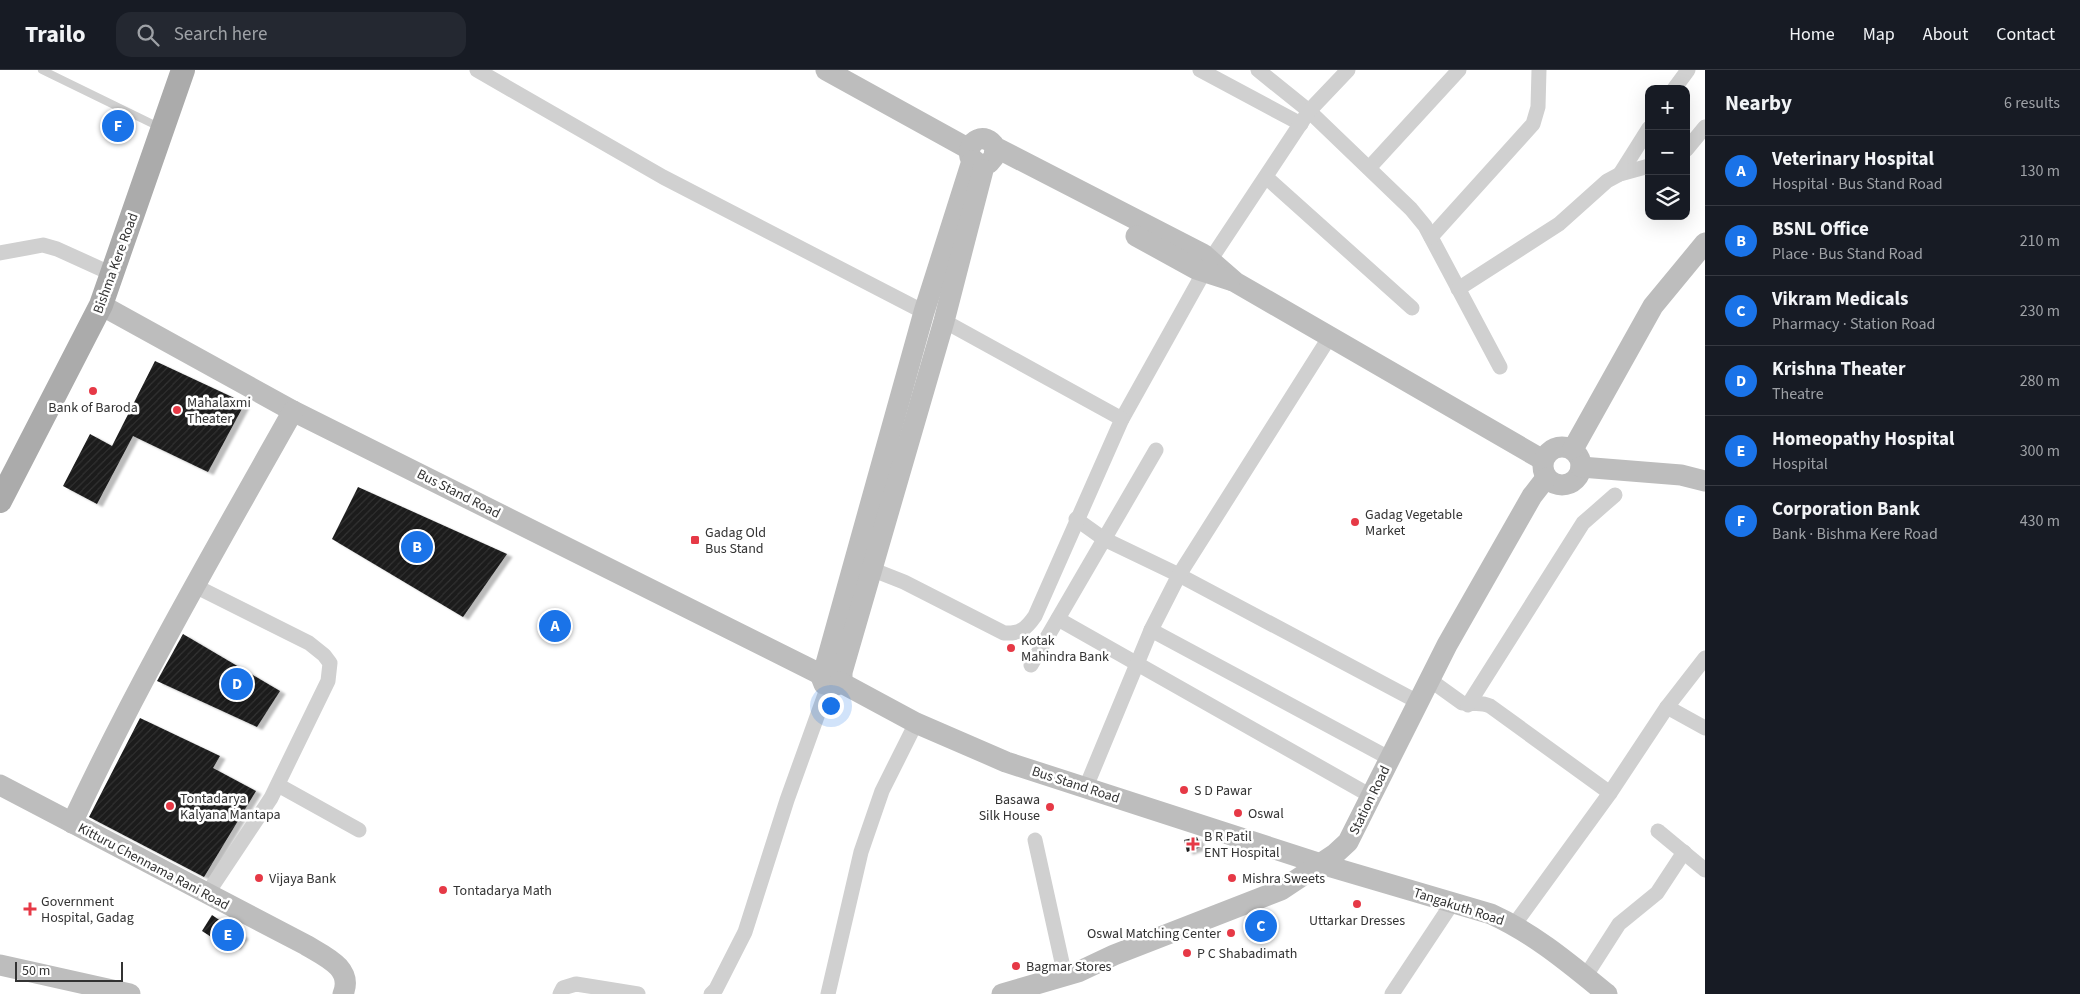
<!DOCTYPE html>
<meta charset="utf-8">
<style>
body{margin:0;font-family:"Source Sans 3",sans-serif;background:#242831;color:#f1f3f6}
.controls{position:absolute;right:15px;top:15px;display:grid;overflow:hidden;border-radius:10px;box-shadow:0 5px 20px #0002}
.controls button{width:45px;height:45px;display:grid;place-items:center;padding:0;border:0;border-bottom:1px solid #363941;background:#171b24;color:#f1f3f6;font:25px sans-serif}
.scale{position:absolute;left:15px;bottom:12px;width:108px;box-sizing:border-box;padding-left:5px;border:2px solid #333;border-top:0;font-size:14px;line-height:18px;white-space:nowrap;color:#333;-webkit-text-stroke:4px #fff;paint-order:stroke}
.you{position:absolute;left:830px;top:635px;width:18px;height:18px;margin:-12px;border:4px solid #fff;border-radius:50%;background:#1a73e8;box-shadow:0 0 0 8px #1a73e833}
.badge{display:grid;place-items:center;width:32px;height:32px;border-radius:50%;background:#1a73e8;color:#fff;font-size:16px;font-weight:700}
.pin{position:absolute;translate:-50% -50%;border:2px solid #fff;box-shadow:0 1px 5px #0006}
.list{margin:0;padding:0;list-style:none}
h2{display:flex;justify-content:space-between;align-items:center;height:65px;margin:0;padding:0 20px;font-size:21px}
h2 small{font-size:16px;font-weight:400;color:#9ea1a6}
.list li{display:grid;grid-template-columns:32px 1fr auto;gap:15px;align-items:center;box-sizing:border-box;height:70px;padding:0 20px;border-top:1px solid #363941}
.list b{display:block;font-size:19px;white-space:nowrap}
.list p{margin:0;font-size:16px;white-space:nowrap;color:#9ea1a6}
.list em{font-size:16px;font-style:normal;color:#9ea1a6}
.icon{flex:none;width:28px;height:28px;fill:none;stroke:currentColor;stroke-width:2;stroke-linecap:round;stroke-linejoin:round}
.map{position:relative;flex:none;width:1705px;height:924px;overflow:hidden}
header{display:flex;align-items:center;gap:30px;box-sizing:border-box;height:70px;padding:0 25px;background:#171b24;border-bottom:1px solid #363941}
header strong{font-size:24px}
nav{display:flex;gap:28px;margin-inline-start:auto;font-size:18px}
.search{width:350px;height:45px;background:#242831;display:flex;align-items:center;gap:12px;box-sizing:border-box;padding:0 18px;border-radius:15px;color:#9ea1a6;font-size:19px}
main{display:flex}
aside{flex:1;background:#171b24}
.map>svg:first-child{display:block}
.building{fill:url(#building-hatch);filter:url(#shadow)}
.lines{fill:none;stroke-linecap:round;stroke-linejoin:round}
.lane{stroke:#d0d0d0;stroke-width:8}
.street{stroke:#d0d0d0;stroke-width:15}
.secondary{stroke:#bdbdbd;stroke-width:21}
.primary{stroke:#ababab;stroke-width:24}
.poi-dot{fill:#e63946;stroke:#fff;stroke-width:2}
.labels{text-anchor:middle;stroke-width:5;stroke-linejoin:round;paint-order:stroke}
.street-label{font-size:14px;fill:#333;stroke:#fff}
.poi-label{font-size:14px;fill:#333;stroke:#fff;text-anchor:start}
</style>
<header>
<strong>Trailo</strong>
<div class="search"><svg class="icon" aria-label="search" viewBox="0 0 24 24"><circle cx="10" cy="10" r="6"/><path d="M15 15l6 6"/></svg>Search here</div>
<nav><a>Home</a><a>Map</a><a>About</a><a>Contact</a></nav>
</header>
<main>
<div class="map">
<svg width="1705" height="924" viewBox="0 0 1705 924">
<defs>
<pattern id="building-hatch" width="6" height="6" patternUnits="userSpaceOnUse" patternTransform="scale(1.25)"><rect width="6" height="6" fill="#1a1a1a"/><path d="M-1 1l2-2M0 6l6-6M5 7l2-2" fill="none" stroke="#333"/></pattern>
<filter id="shadow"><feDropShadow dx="5.5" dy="3" stdDeviation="1" flood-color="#0004"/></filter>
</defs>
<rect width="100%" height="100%" fill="#fff"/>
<g class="building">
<path d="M155,291L245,333L208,402L133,366L97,434L63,416L90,364L112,376Z"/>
<path d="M358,417L507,484L463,547L332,469Z"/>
<path d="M183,564L280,621L257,657L157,611Z"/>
<path d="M140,648L220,686L213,698L256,721L204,807L89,747Z"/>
<path d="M1197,767L1201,777L1187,782L1184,770Z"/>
<path d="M212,845L243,866L235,877L222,868L219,872L202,861Z"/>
</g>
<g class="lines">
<path class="lane" d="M42,0L159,57"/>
<g class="street">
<path d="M477,0L663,107L924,242"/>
<path d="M1200,0L1301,54"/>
<path d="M1258,0L1309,41L1411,139L1425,156L1500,297"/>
<path d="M1674,19L1688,0"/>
<path d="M1686,80L1705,57"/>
<path d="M1369,98L1459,0"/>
<path d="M1620,104L1649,58"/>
<path d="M1266,107L1412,238"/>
<path d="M1431,167L1533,54L1538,37L1539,0"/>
<path d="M0,183L43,175L57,179L112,204"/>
<path d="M1211,189L1309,41L1348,0"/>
<path d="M1458,219L1559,154L1607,111L1620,104L1649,96"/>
<path d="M1122,349L1204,202"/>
<path d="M1076,449L1104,469L1179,505L1418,632"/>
<path d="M871,499L904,512L1004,563C1020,564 1026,559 1035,546L1122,349L944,251"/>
<path d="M195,516L309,573L324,585L330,593L328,611L271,728L207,824"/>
<path d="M1058,549L1371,726"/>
<path d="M1151,560L1389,688"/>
<path d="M1031,595L1156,380"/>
<path d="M1430,610L1462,633C1472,635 1480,631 1490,636L1610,723"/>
<path d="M1468,635L1583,453L1615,425"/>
<path d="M1667,637L1705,658"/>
<path d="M278,715L359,760"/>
<path d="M1086,717L1151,560L1179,505L1329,268"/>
<path d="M1658,761L1705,800"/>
<path d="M1035,770L1065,906"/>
<path d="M1514,855L1610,723L1667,637L1705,588"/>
<path d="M1585,907L1619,854L1657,823L1684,782"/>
<path d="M560,924L563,918L576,914L638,924"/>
<path d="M711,924L716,919L745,862L787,730L828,616"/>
<path d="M828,924L861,782L882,721L916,653"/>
<path d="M1392,924L1453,832"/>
</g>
<g class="secondary">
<path d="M826,0L969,79"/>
<path d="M995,77L994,87L989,93L980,95L970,87C966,70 986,61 995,77L1203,184L1235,212L1543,390"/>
<path d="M1136,166L1196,199L1230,210"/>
<path d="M101,235L293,341L820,604"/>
<circle cx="1562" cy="396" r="19"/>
<path d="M1573,379L1653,236L1705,173"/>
<path d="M1581,397L1681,405L1705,411"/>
<path d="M825,597L830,595L839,598L842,606L837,615L831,616L824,614L820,604L825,597L924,242L972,91"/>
<path d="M842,602L944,251L983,100"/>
<path d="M840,612L916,653L1006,692L1321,794L1491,844C1535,864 1570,894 1607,924"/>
<path d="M0,715L306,875C324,886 354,898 343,924"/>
<path d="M72,753C138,612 217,476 293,341"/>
<path d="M0,895L130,924"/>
<path d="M1002,924L1078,902L1114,885L1281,820L1335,784L1348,772L1447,575L1532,426L1546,408"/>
</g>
<path class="primary" d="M0,431L101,235L183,0"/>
</g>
<g class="poi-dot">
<circle cx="93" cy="321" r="5"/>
<circle cx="177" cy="340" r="5"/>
<circle cx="1355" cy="452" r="5"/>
<rect x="690" y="465" width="10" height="10" rx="2.5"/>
<circle cx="1011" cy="578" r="5"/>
<circle cx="1184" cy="720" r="5"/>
<circle cx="170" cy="736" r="5"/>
<circle cx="1050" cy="737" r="5"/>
<circle cx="1238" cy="743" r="5"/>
<path d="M1190.5 766.5h5v5h5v5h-5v5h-5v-5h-5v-5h5z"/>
<circle cx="259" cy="808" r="5"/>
<circle cx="1232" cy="808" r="5"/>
<circle cx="443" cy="820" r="5"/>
<circle cx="1357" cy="834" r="5"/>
<path d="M27.5 831.5h5v5h5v5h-5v5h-5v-5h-5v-5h5z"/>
<circle cx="1231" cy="863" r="5"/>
<circle cx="1187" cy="883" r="5"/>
<circle cx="1016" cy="896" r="5"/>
</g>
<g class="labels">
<g class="street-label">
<text transform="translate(115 193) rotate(-70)" y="5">Bishma Kere Road</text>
<text transform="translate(459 423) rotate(27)" y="5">Bus Stand Road</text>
<text transform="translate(1076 714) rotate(18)" y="5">Bus Stand Road</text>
<text transform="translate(1369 730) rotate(-64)" y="5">Station Road</text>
<text transform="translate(154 796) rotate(28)" y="5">Kitturu Chennama Rani Road</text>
<text transform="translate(1459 836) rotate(18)" y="5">Tangakuth Road</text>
</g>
<g class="poi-label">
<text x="187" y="337">Mahalaxmi<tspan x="187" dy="16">Theater</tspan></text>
<text x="93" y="342" text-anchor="middle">Bank of Baroda</text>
<text x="1365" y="449">Gadag Vegetable<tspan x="1365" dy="16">Market</tspan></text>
<text x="705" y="467">Gadag Old<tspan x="705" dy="16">Bus Stand</tspan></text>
<text x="1021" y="575">Kotak<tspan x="1021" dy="16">Mahindra Bank</tspan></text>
<text x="1194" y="725">S D Pawar</text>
<text x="180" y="733">Tontadarya<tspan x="180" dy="16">Kalyana Mantapa</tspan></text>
<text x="1040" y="734" text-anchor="end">Basawa<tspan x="1040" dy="16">Silk House</tspan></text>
<text x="1248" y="748">Oswal</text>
<text x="1204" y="771">B R Patil<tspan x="1204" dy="16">ENT Hospital</tspan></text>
<text x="269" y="813">Vijaya Bank</text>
<text x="1242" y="813">Mishra Sweets</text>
<text x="453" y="825">Tontadarya Math</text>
<text x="41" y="836">Government<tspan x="41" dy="16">Hospital, Gadag</tspan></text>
<text x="1357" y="855" text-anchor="middle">Uttarkar Dresses</text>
<text x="1221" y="868" text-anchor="end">Oswal Matching Center</text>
<text x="1197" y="888">P C Shabadimath</text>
<text x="1026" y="901">Bagmar Stores</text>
</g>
</g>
</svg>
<div class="controls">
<button>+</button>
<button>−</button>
<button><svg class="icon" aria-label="layers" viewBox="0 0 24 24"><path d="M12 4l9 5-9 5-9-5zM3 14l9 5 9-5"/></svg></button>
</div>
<div class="scale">50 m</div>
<div class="you"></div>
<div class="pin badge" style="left:555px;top:556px">A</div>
<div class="pin badge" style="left:417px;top:477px">B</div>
<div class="pin badge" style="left:1261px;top:856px">C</div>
<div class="pin badge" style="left:237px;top:614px">D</div>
<div class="pin badge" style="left:228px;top:865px">E</div>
<div class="pin badge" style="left:118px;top:56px">F</div>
</div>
<aside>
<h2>Nearby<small>6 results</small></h2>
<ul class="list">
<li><span class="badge">A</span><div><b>Veterinary Hospital</b><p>Hospital · Bus Stand Road</p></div><em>130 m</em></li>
<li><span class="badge">B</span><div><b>BSNL Office</b><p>Place · Bus Stand Road</p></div><em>210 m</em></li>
<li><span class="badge">C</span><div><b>Vikram Medicals</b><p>Pharmacy · Station Road</p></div><em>230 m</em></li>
<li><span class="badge">D</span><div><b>Krishna Theater</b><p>Theatre</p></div><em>280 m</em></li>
<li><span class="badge">E</span><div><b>Homeopathy Hospital</b><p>Hospital</p></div><em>300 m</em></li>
<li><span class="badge">F</span><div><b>Corporation Bank</b><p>Bank · Bishma Kere Road</p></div><em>430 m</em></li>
</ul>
</aside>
</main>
